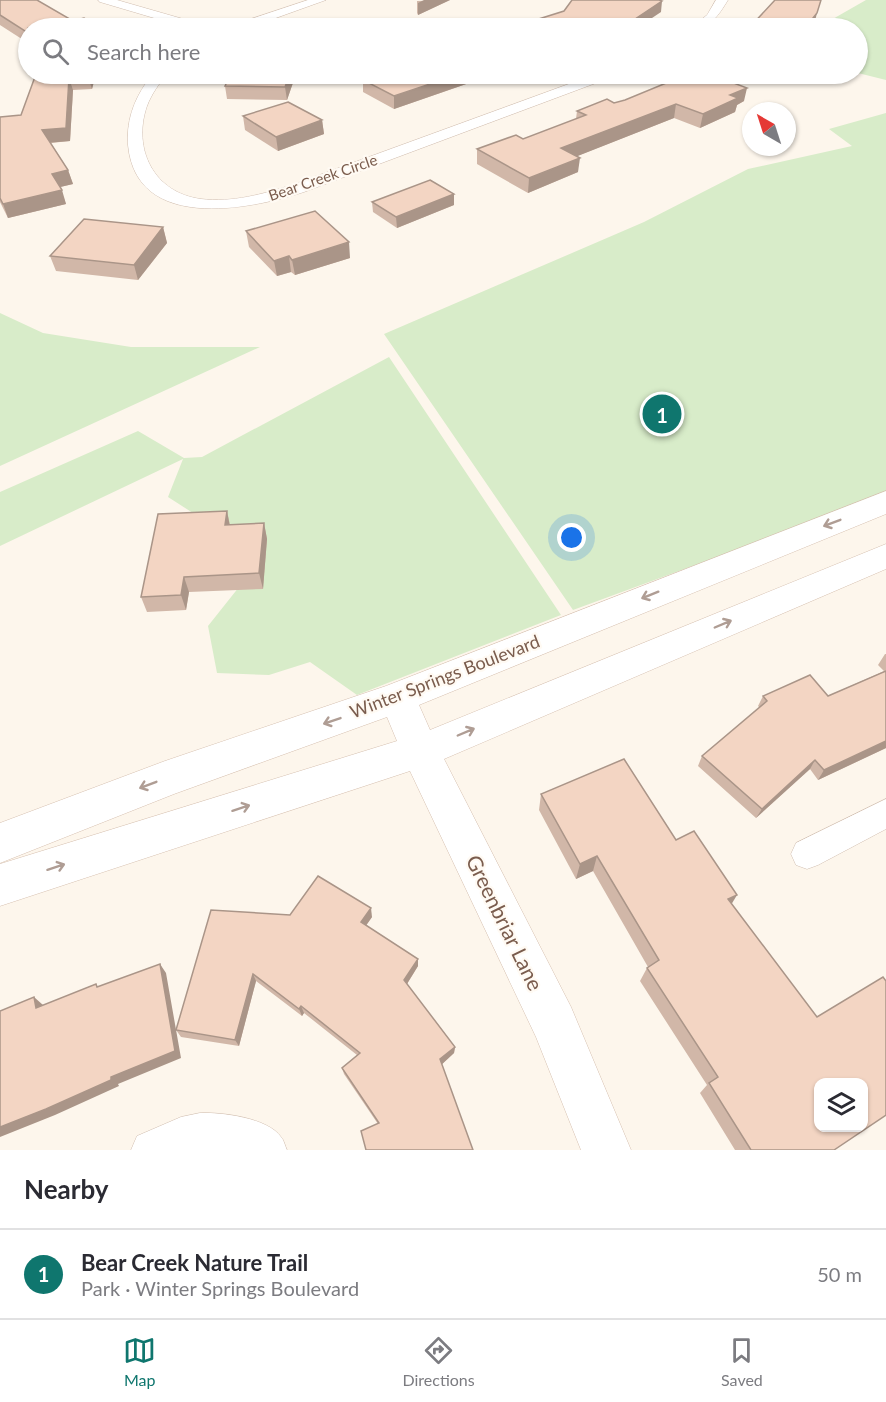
<!DOCTYPE html>
<meta charset="utf-8">
<style>
body{margin:0;font-family:Lato,sans-serif;background:#f7f7f7;color:#2b2b33}
.controls{position:absolute;right:18px;bottom:18px;display:grid;overflow:hidden;border-radius:12px;box-shadow:0 2px 4px #0004}
.controls button{width:54px;height:54px;display:grid;place-items:center;padding:0;border:0;border-bottom:2px solid #e1e1e2;background:#fff;color:#2b2b33;font:30px sans-serif}
.compass{position:absolute;left:742px;top:102px;width:54px;height:54px;border-radius:50%;background:#fff;box-shadow:0 2px 4px #0004;rotate:321deg}
.you{position:absolute;left:572px;top:538px;width:21px;height:21px;margin:-15px;border:4px solid #fff;border-radius:50%;background:#1a73e8;box-shadow:0 0 0 9px #1a73e833}
.badge{display:grid;place-items:center;width:39px;height:39px;border-radius:50%;background:#0f766e;color:#fff;font-size:20px;font-weight:700}
.pin{position:absolute;translate:-50% -50%;border:3px solid #fff;box-shadow:0 2px 6px #0006}
.list{margin:0;padding:0;list-style:none}
h2{display:flex;justify-content:space-between;align-items:center;height:78px;margin:0;padding:0 24px;font-size:26px}
h2 small{font-size:20px;font-weight:400;color:#7c7c81}
.list li{display:grid;grid-template-columns:39px 1fr auto;gap:18px;align-items:center;box-sizing:border-box;height:90px;padding:0 24px;border-top:2px solid #e1e1e2}
.list b{display:block;font-size:22px;white-space:nowrap}
.list p{margin:0;font-size:20px;white-space:nowrap;color:#7c7c81}
.list em{font-size:20px;font-style:normal;color:#7c7c81}
.icon{flex:none;width:33px;height:33px;fill:none;stroke:currentColor;stroke-width:2;stroke-linecap:round;stroke-linejoin:round}
.map{position:relative;flex:none;width:886px;height:1150px;overflow:hidden}
.search{position:absolute;background:#fff;box-shadow:0 2px 4px #0004;left:18px;right:18px;top:18px;height:66px;display:flex;align-items:center;gap:15px;box-sizing:border-box;padding:0 21px;border-radius:33px;color:#7c7c81;font-size:22px}
.sheet{height:168px;background:#fff}
nav{display:flex;justify-content:space-around;align-items:center;box-sizing:border-box;height:84px;border-top:2px solid #e1e1e2;background:#fff;font-size:16px;color:#7c7c81}
nav a{display:grid;justify-items:center;gap:3px}
nav .on{color:#0f766e}
.map>svg:first-child{display:block}
.green{fill:#d8ecc9}
.lines{fill:none;stroke-linecap:round;stroke-linejoin:round}
.street-casing{stroke:#d1beb0;stroke-width:1}
.secondary-casing{stroke:#d6c0b0;stroke-width:1}
.street{fill:#fff;fill-rule:evenodd}
.secondary{fill:#fff;fill-rule:evenodd}
.wall{fill:#d1b7a8}
.shaded-wall{fill:#aa9588}
.building{fill:#f3d5c3;stroke:#aa9588;stroke-width:1.5;fill-rule:evenodd}
.oneway{stroke:#af9d94}
.labels{text-anchor:middle;stroke-width:4.5;stroke-linejoin:round;paint-order:stroke}
.far-street-label{font-size:15px;fill:#7a5c4d;stroke:#fffaf3}
.street-label{font-size:18px;fill:#7a5c4d;stroke:#fffaf3}
.near-street-label{font-size:21px;fill:#7a5c4d;stroke:#fffaf3}
</style>
<div class="map">
<svg width="886" height="1150" viewBox="0 0 886 1150">
<rect width="100%" height="100%" fill="#fdf6ec"/>
<g class="green">
<path d="M866,0H886V80L858,73V28H834L831,20Z"/>
<path d="M886,113V495L573,610L384,334L644,222L748,169L852,146L829,129Z"/>
<path d="M0,313L43,333L131,347H260L0,466Z"/>
<path d="M389,357L561,615L357,695L310,662L269,675L217,673L208,626L239,587L207,522L168,497L183,459L0,546V492L138,431L184,458L202,457Z"/>
</g>
<g class="lines">
<defs>
<g id="street">
<path d="M98,0H117L204,25L206,28H188L100,2Z"/>
<path d="M308,0H326L248,28H231L233,25Z"/>
<path d="M716,0H728C718,16 711,28 691,28L707,15Z"/>
<path d="M153,74H167C159,84 152,93 147,106C132,149 154,193 201,199C232,203 263,194 292,185L596,74H614L612,77L304,192C248,210 136,232 128,145C126,118 136,94 153,74Z"/>
<path d="M886,799V829L818,865L807,869L796,865L791,854L796,843Z"/>
<path d="M200,1113C222,1112 268,1118 281,1137C284,1140 285,1146 287,1150H131L137,1136L181,1117Z"/>
</g>
<path id="secondary" d="M886,491V514L419,705L430,730L886,544V569L444,759L571,1007L631,1150H581L536,1037L410,771L0,906V864L397,741L387,717L174,794L0,863V823L165,761L386,686Z"/>
</defs>
<use href="#street" class="street-casing"/>
<use href="#secondary" class="secondary-casing"/>
<use href="#street" class="street"/>
<use href="#secondary" class="secondary"/>
</g>
<g class="wall">
<path d="M0,0L73,21L101,28H28V43L0,25Z"/>
<path d="M450,0L418,15L417,13V1Z"/>
<path d="M36,74H96L92,89L73,90L70,141L51,143L68,170L73,184L60,187L66,204L8,218L0,202V117L21,115Z"/>
<path d="M296,74L287,100L227,99L225,86Z"/>
<path d="M367,74H495L394,109L363,92V80L367,78Z"/>
<path d="M720,74H762L746,82Z"/>
<path d="M744,101L737,105L735,112L700,128L674,118L577,156L578,172L528,193L477,164V149L523,139L576,119L577,111L614,103Z"/>
<path d="M243,116L322,120L324,134L278,151L245,130Z"/>
<path d="M454,194V205L397,228L373,212L372,202Z"/>
<path d="M163,227L167,243L138,280L56,271L50,256Z"/>
<path d="M246,231L350,258L295,275L291,272L277,276L249,247Z"/>
<path d="M227,511L230,525L264,523L267,539L263,589L189,592L186,610L147,612L141,597Z"/>
<path d="M885,654H886V748L818,780L810,769L756,818L698,766L702,756L760,708L758,706L763,696H828L884,671L878,665Z"/>
<path d="M541,794L676,840L732,904L833,1150H735L700,1093L707,1085L640,981L647,968L648,967L593,871L576,879L539,810Z"/>
<path d="M290,915L372,917L366,925L418,966L407,984L455,1047L454,1053L378,1124L344,1074L342,1068L357,1055L304,1013L302,1016L256,981L239,1046L181,1037L176,1030Z"/>
</g>
<g class="shaded-wall">
<path d="M424,0H450L418,15V3Z"/>
<path d="M662,1L661,12L637,28H607Z"/>
<path d="M817,13L814,25L811,28H805Z"/>
<path d="M89,74H96L92,89L88,77Z"/>
<path d="M290,74H296L287,100L285,87Z"/>
<path d="M460,74H495L394,109V96Z"/>
<path d="M748,74H762L746,82Z"/>
<path d="M69,78L73,90L70,141L46,143L42,130Z"/>
<path d="M747,88L744,101L737,105L735,112L700,128L703,114L730,95Z"/>
<path d="M676,104L674,118L560,163L561,148Z"/>
<path d="M322,120L324,134L278,151L276,137Z"/>
<path d="M580,158L578,172L528,193L529,178Z"/>
<path d="M68,170L73,184L56,188L52,174Z"/>
<path d="M62,190L66,204L8,218L3,204Z"/>
<path d="M454,194V205L397,228L396,217Z"/>
<path d="M163,227L167,243L138,280L134,265Z"/>
<path d="M349,242L350,258L295,275L292,260Z"/>
<path d="M289,256L291,272L277,276L274,261Z"/>
<path d="M227,511L230,527L225,525Z"/>
<path d="M264,523L267,539L263,589L259,573Z"/>
<path d="M184,577L189,592L186,610L181,595Z"/>
<path d="M886,741V748L818,780L824,770Z"/>
<path d="M815,760L810,769L756,818L762,809Z"/>
<path d="M597,856L593,871L576,879L580,864Z"/>
<path d="M737,895L728,910V899Z"/>
<path d="M371,908L372,917L363,930L361,922Z"/>
<path d="M418,959V966L405,987L404,980Z"/>
<path d="M160,964L166,973L181,1058L118,1084L119,1086L55,1115L0,1137V1127L111,1077Z"/>
<path d="M253,974L256,981L239,1046L235,1040Z"/>
<path d="M34,997L43,1005L36,1008Z"/>
<path d="M301,1006L304,1013L302,1016L299,1009Z"/>
<path d="M455,1047L454,1053L440,1066V1059Z"/>
</g>
<g class="building">
<path d="M0,0H37L73,21L84,18L101,28H28V33L0,15Z"/>
<path d="M572,0H659L662,1L635,19L607,28H510L564,11Z"/>
<path d="M775,0H821L817,13L805,28H749Z"/>
<path d="M310,23L308,28H294Z"/>
<path d="M36,74H89L88,77L69,78L66,128L42,130L68,170L52,174L62,190L3,204L0,198V117L21,115Z"/>
<path d="M231,74H290L285,87L225,86Z"/>
<path d="M367,74H460L394,96L363,80L373,77Z"/>
<path d="M688,74H710L747,88L730,95L738,98L703,114L676,104L561,148L580,158L529,178L477,149L516,135L523,139L586,115L577,111L607,99L614,103L625,100Z"/>
<path d="M288,102L322,120L276,137L243,116Z"/>
<path d="M430,180L454,194L396,217L372,202Z"/>
<path d="M315,211L349,242L292,260L289,256L274,261L246,231Z"/>
<path d="M84,219L163,227L134,265L50,256Z"/>
<path d="M227,511L225,525L264,523L259,573L184,577L181,595L141,597L158,514Z"/>
<path d="M886,671V741L824,770L815,760L762,809L702,756L767,701L763,696L810,675L828,696Z"/>
<path d="M624,759L676,840L694,831L737,895L728,899L817,1017L883,977L886,981V1115L834,1150H751L709,1083L718,1077L647,968L659,960L597,856L580,864L541,794ZM819,1083H864V1128H819Z"/>
<path d="M318,876L371,908L361,922L418,959L404,980L455,1047L440,1059L473,1150H366L361,1131L379,1123L342,1068L360,1053L301,1006L299,1009L253,974L235,1040L176,1030L211,910L290,915Z"/>
<path d="M160,964L175,1051L111,1077V1080L46,1109L0,1127V1011L34,997L36,1008L96,984L97,987Z"/>
</g>
<defs><path id="oneway-shaft" d="M-6 0H5M1.5-3L5.5 0L1.5 3" fill="none" stroke-width="1.6" stroke-linecap="round" stroke-linejoin="round" transform="scale(1.5)"/></defs>
<g class="oneway">
<use href="#oneway-shaft" transform="translate(832 523) rotate(159)"/>
<use href="#oneway-shaft" transform="translate(650 595) rotate(158)"/>
<use href="#oneway-shaft" transform="translate(723 624) rotate(-23)"/>
<use href="#oneway-shaft" transform="translate(332 721) rotate(161)"/>
<use href="#oneway-shaft" transform="translate(466 732) rotate(-23)"/>
<use href="#oneway-shaft" transform="translate(148 785) rotate(159)"/>
<use href="#oneway-shaft" transform="translate(241 808) rotate(-18)"/>
<use href="#oneway-shaft" transform="translate(56 867) rotate(-18)"/>
</g>
<g class="labels">
<g class="far-street-label">
<text transform="translate(323 178) rotate(-19)" y="5">Bear Creek Circle</text>
</g>
<g class="street-label">
<text transform="translate(445 677) rotate(-21)" y="6">Winter Springs Boulevard</text>
</g>
<g class="near-street-label">
<text transform="translate(504 923) rotate(64)" y="7">Greenbriar Lane</text>
</g>
</g>
</svg>
<div class="controls">
<button><svg class="icon" aria-label="layers" viewBox="0 0 24 24"><path d="M12 4l9 5-9 5-9-5zM3 14l9 5 9-5"/></svg></button>
</div>
<svg class="compass" viewBox="-18 -18 36 36"><path d="M0-13l5 13h-10z" fill="#e53935"/><path d="M0 13l5-13h-10z" fill="#7c7c81"/></svg>
<div class="you"></div>
<div class="pin badge" style="left:662px;top:414px">1</div>
<div class="search"><svg class="icon" aria-label="search" viewBox="0 0 24 24"><circle cx="10" cy="10" r="6"/><path d="M15 15l6 6"/></svg>Search here</div>
</div>
<section class="sheet">
<h2>Nearby<small></small></h2>
<ul class="list">
<li><span class="badge">1</span><div><b>Bear Creek Nature Trail</b><p>Park · Winter Springs Boulevard</p></div><em>50 m</em></li>
</ul>
</section>
<nav>
<a class="on"><svg class="icon" aria-label="map" viewBox="0 0 24 24"><path d="M3 6l6-2 6 2 6-2v14l-6 2-6-2-6 2zM9 4v14M15 6v14"/></svg>Map</a>
<a><svg class="icon" aria-label="directions" viewBox="0 0 24 24"><path d="M12 3l9 9-9 9-9-9zM9 14v-3h6M13 9l2 2-2 2"/></svg>Directions</a>
<a><svg class="icon" aria-label="saved" viewBox="0 0 24 24"><path d="M7 4h10v16l-5-4-5 4z"/></svg>Saved</a>
</nav>
